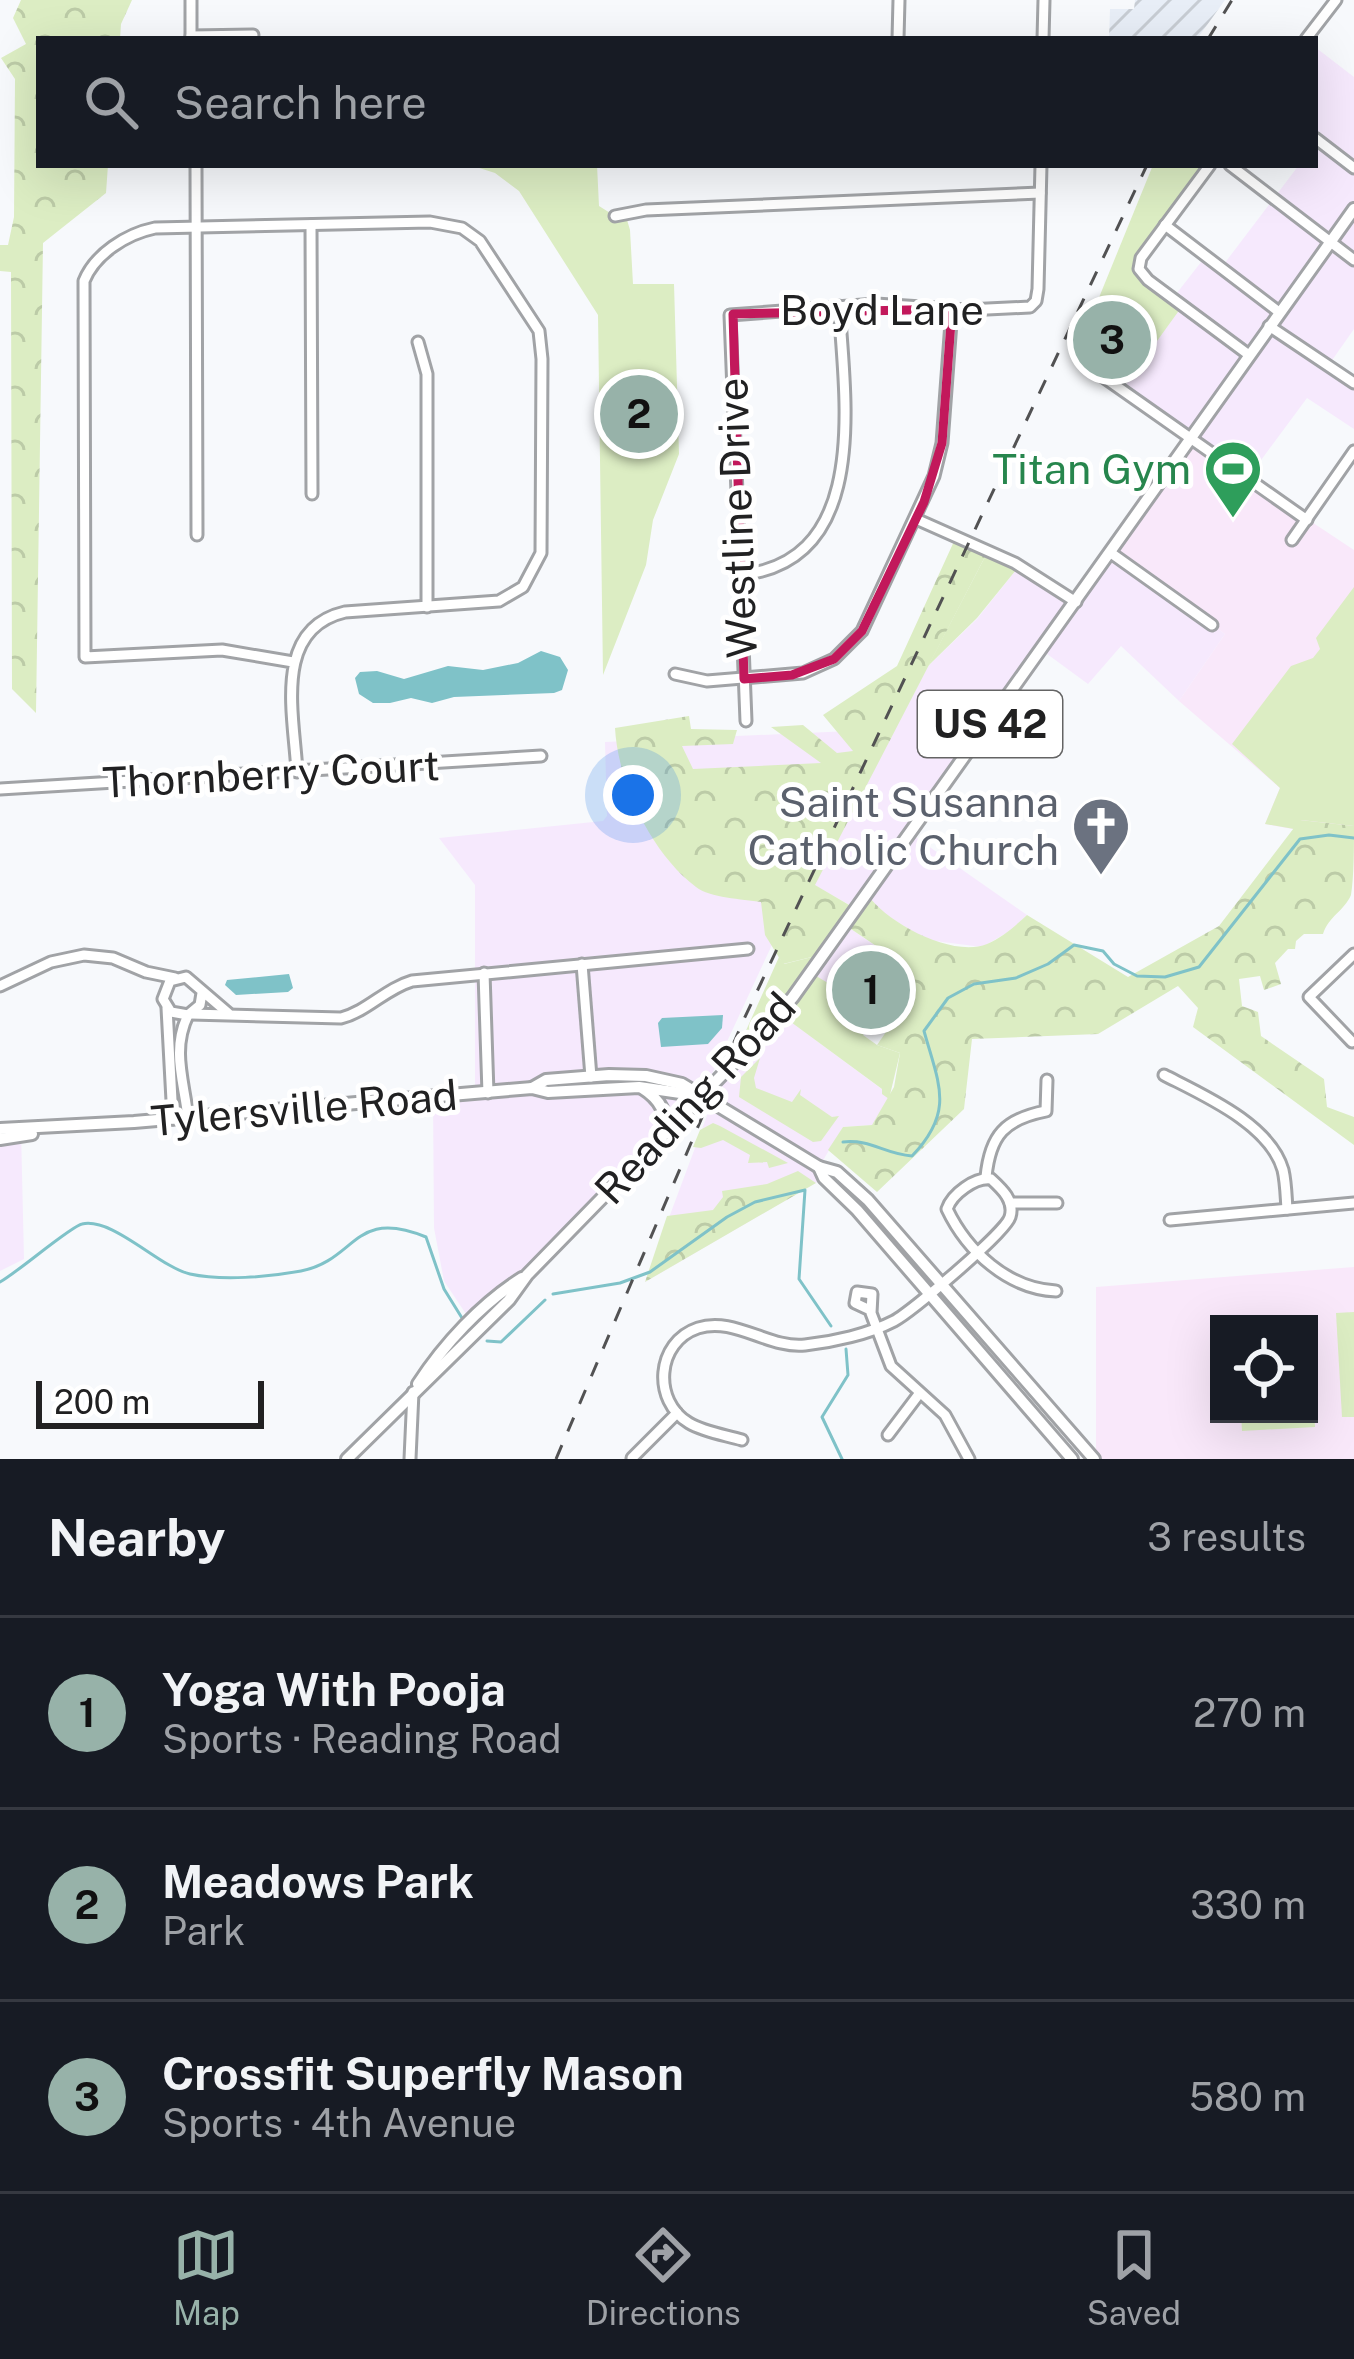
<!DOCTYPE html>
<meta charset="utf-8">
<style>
body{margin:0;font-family:"Public Sans",sans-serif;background:#242831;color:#f1f3f6}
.controls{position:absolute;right:36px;bottom:36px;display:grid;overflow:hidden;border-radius:0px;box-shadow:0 12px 48px #0002}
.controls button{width:108px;height:108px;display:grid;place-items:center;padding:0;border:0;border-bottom:3px solid #363941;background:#171b24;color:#f1f3f6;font:60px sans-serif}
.scale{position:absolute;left:36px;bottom:30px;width:228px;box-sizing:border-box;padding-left:12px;border:6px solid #212122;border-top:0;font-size:33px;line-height:42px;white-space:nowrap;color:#212122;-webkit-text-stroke:9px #fff;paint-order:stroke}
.you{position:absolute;left:633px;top:795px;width:42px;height:42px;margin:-30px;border:9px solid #fff;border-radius:50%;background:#1a73e8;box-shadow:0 0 0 18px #1a73e833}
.badge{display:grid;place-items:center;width:78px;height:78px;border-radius:50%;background:#97b2a9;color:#111;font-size:39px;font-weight:700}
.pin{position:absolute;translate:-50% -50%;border:6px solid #fff;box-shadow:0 3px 12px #0006}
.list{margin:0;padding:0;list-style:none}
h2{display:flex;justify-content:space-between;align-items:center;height:156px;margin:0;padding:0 48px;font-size:51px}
h2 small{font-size:39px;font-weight:400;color:#9ea1a6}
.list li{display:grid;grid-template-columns:78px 1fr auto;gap:36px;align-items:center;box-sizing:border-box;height:192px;padding:0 48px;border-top:3px solid #363941}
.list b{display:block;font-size:45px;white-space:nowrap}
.list p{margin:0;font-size:39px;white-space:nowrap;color:#9ea1a6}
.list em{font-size:39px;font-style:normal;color:#9ea1a6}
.icon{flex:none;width:66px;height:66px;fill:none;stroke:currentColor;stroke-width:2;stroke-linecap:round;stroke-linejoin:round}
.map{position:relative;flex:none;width:1354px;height:1459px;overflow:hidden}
.search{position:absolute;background:#171b24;box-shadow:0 12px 48px #0002;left:36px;right:36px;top:36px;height:132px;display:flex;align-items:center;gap:30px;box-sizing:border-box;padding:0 42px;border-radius:0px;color:#9ea1a6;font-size:45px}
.sheet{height:732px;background:#171b24}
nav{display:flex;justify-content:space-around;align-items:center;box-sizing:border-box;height:168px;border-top:3px solid #363941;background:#171b24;font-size:33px;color:#9ea1a6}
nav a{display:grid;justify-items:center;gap:6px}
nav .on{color:#97b2a9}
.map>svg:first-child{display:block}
.commercial{fill:#f6e9fd}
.industrial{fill:url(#industrial-furrows)}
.education{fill:#f9e8fa;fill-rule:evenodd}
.green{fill:#dcedc3}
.forest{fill:url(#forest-crowns)}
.water{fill:#7fc2c8}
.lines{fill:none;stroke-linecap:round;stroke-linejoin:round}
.stream{stroke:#7fc2c8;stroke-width:3}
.minor-casing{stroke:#a1a3a6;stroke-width:15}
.major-casing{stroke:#a1a3a6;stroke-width:16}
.minor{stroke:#fff;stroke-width:9}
.major{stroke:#fff;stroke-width:10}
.rail{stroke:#525253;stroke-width:3;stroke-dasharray:15 15;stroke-linecap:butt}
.marked{fill:none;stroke:#c2185b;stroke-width:9;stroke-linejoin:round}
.labels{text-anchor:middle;stroke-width:10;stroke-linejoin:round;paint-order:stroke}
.shield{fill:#fff;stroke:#646464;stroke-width:3}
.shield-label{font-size:39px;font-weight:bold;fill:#212122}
.street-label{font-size:42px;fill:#212122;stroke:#fff}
.leisure-label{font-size:42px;fill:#27864d;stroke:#fff;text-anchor:end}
.worship-label{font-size:42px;fill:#5b616d;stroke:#fff;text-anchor:end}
</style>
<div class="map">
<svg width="1354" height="1459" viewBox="0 0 1354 1459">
<defs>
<pattern id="industrial-furrows" width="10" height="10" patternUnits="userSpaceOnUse" patternTransform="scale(3)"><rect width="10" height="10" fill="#e8eef7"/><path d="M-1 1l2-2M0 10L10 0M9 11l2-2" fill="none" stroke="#c7ccd3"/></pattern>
<pattern id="forest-crowns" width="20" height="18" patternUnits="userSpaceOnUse" patternTransform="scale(3)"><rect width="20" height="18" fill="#dcedc3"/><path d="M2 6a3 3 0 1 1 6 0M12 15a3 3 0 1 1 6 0" fill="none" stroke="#bccba7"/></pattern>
</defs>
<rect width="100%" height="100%" fill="#f7f9fc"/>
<g class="commercial">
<path d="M1315,47L1354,77V329L1328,366L1354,384V429L1307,398L1247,479L1121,392L1182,305L1173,298L1205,257L1221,268L1299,165H1315Z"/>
<path d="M1111,553L1225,634L1179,701L1121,646L1088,684L1043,651L911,834L1027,915L1010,931L982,947L927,940L878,910L868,895L857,909L814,885L928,666L977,619L1020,565L1076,602Z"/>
<path d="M872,730L704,1091L779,1013L883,1090L889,1099L872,1125L843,1127L819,1167L824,1178L645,1282L711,1105L701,1096L474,1326L444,1281L434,1228L433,1098L475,1093V885L439,838L603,821L607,816L605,742Z"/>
<path d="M845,925L909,969L879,1013L810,973Z"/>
<path d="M21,1131L24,1259L0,1271V1133Z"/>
</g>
<path class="industrial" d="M1135,0H1225L1197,39H1109L1110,9H1134Z"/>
<g class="education">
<path d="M1188,440L1354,550V840L1265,824L1280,788L1179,701L1225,634L1111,553Z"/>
<path d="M1354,1267V1459H1096V1287ZM1219,1324H1309V1414H1219Z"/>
</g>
<g class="green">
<path d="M470,165H597L599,206L615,216L625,213L630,230L633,284H674L679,454L653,520L646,565L603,675L598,315L519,191L495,173Z"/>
<path d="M1153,165H1210L1141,258L1139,269L1183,305L1157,341L1098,300Z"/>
<path d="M988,551L1020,565L977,618L928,666Z"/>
<path d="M1354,587V826L1301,820L1294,829L1265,824L1280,788L1232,744L1291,666L1313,658L1320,649L1316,638Z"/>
<path d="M824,954L811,973L879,1013L863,1035L877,1045L900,1053L889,1099L882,1094V1089L780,1014L750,1047L744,1035L779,957L784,964Z"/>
<path d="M760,1058L754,1078L756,1088L792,1102L801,1089L800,1095L832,1117L839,1116L821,1141L813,1142L739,1097L741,1077Z"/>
<path d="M713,1123L720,1126L788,1163L769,1168L767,1162L748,1163L750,1155L723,1140L701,1148L693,1147L700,1130Z"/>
<path d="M1354,1312V1417H1342L1336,1313Z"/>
<path d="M1301,1324H1309L1315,1427L1242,1431L1241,1414H1309V1324Z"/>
</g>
<g class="forest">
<path d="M21,0H132L121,24L120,39H39V165H108L106,193L43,243L36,713L12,689L11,272L0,271V245H8L14,217L15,79L1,58L26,44L13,18Z"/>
<path d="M956,537L988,551L815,885L856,909L867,894C887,923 952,958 987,944C1003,937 1015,926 1027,915L1128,977L1219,926L1300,820L1354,826C1354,846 1354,877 1351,895C1344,911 1329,916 1323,934H1304L1296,941L1295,949H1288L1275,963L1281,984L1264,990L1260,976L1239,979L1242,1006L1258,1012L1261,1036L1324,1079L1327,1107L1354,1117V1145L1193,1027L1198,1008L1178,986L1098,1034L972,1039L964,1109L877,1192L828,1150L843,1127L872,1125L894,1087L900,1053L877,1045L886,1032L872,1023L909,968L845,925L824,954L783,964L765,935L761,902C742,899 710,898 696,887C651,853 618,783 615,728L689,716L691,729L737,730L733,744L682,746L693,769L821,763L771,727L803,725L837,753L853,751L823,715L897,666Z"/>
<path d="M798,1171L816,1183L645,1282L667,1216L713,1210L723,1197L722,1191L767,1184Z"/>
</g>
<g class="water">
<path d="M541,651L560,657L568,670L562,690L554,693L454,697L432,703L411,698L390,703H373L359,694L355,678L360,672L377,671L404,679L448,666L483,670L518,663Z"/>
<path d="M289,974L293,988L288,992L236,995L225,985L227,980Z"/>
<path d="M723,1015L722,1028L708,1044L661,1047L658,1023L662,1018Z"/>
</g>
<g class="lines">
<g class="stream">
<path d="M843,1142C871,1139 884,1154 912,1156C955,1111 939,1085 924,1031L948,998L974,984L1016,978L1048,964L1074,945L1103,951L1114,964L1137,976L1165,977L1199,967L1300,839L1329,835L1354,838"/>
<path d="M0,1282C18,1272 71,1226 82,1224C113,1217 159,1267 190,1274C222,1281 268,1277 301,1271C357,1260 353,1207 426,1237L444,1289L462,1318"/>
<path d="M553,1294L620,1283L650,1272L727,1217L755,1202L805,1190L799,1279L831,1326"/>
<path d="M487,1341L501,1342L545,1300"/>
<path d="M842,1459L822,1417L848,1375L846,1349"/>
</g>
<defs>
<g id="minor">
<path d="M191,0V37"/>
<path d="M191,36L253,35"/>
<path d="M898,39L899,0"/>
<path d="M1043,39L1044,0"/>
<path d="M1306,39L1336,0"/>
<path d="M1315,138L1354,168"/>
<path d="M196,165L197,535"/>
<path d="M1210,165L1141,258L1139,269L1148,280L1249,355"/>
<path d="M1230,165L1354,260"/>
<path d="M615,216L646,210L1040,193"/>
<path d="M311,225L312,494"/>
<path d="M1165,225L1279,312"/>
<path d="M1269,326L1354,383"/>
<path d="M418,342L427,374V607"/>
<path d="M1085,364L1307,520"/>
<path d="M916,519L1015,563L1076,602"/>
<path d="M1292,540L1354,451"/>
<path d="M1111,553L1212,625"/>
<path d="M739,575C871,563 845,400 839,306"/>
<path d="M293,662L222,650L85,657L84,281C95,254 126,234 155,228L430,222L462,228L480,241L539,331L542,359L541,553L523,587L499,601L345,612C272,629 294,715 297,772"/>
<path d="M675,674L707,681L803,673L834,659L862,631L934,476L942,443L952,309"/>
<path d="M746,721L730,315L876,304L967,310L1030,307L1036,301L1038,289L1041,165"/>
<path d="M0,789L541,756"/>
<path d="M582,964L591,1077"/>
<path d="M484,973L488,1093"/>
<path d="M0,986L51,962L84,955L113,958L146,972L175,978"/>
<path d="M202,993L200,1005L188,1015L171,1012L163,999L170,981L186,977L228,1013"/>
<path d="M167,1008L173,1119"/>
<path d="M191,1014L341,1018C368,1011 385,989 412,981L748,949"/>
<path d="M188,1015C171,1050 184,1081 188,1118"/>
<path d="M1352,1042L1309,997L1354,954"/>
<path d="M1164,1075C1203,1095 1270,1124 1283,1170C1286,1183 1286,1196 1287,1209"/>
<path d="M986,1177C990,1135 1005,1119 1046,1111L1047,1080"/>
<path d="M1010,1203H1057"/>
<path d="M1170,1220L1354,1203"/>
<path d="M870,1310L855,1303L857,1292L872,1294L871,1313L891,1366L945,1415L969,1459"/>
<path d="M888,1435L919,1394"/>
<path d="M742,1440C725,1435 704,1432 689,1423C652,1401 656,1342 698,1328C734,1316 769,1349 805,1345C833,1342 869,1334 894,1321C911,1312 1005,1233 1010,1217C1015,1201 1002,1189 991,1179C975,1177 952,1194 947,1209C967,1251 1008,1289 1056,1291"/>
<path d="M632,1458L677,1413"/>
<path d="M410,1459L413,1392"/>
</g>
<g id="major">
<path d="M532,1088L546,1080L609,1075L646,1076L682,1084L819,1167L837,1172L868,1200L1094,1459"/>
<path d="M642,1088C658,1098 669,1112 663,1132"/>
<path d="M0,1129L134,1122L532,1088L548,1092L639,1087L701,1096"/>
<path d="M0,1139L32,1134"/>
<path d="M819,1167L824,1178L857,1210L1072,1459"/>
<path d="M418,1384C444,1344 481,1304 522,1278"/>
<path d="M347,1459L509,1300L527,1275L759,1037L793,997L1354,209"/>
</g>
</defs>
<use href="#minor" class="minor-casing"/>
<use href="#major" class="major-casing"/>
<use href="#minor" class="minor"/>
<use href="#major" class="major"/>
<g class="rail">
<path d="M1208,39L1232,0"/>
<path d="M556,1459L744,1019L1147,165"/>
</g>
</g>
<path class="marked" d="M952,309L942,443L924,502L862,631L834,659L792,675L744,679L733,314Z"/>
<defs>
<symbol id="stadium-pin" viewBox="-11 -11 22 30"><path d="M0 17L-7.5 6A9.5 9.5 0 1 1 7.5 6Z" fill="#2e9e5b" stroke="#fff"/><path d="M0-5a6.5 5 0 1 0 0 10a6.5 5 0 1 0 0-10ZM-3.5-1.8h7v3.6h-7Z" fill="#fff"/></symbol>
<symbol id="church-pin" viewBox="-11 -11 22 30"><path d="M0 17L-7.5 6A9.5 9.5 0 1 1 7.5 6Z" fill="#6b7280" stroke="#fff"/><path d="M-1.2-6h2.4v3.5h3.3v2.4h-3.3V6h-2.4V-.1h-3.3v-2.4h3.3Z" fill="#fff"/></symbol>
</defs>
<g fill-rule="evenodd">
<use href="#stadium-pin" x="1200" y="436" width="66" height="90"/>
<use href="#church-pin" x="1068" y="793" width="66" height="90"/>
</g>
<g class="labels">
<rect class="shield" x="918" y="691" width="144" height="66" rx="9"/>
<g class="shield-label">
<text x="990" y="738">US 42</text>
</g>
<g class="street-label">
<text x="882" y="325">Boyd Lane</text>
<text transform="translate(737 518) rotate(-92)" y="15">Westline Drive</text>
<text transform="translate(271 774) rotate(-3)" y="15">Thornberry Court</text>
<text transform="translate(695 1098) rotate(-47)" y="15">Reading Road</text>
<text transform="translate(304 1108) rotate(-5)" y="15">Tylersville Road</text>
</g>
<g class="leisure-label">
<text x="1191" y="484">Titan Gym</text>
</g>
<g class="worship-label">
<text x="1059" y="817">Saint Susanna<tspan x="1059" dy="48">Catholic Church</tspan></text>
</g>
</g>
</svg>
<div class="controls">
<button><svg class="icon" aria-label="locate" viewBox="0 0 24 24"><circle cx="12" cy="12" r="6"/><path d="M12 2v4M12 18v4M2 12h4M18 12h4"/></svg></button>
</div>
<div class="scale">200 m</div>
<div class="you"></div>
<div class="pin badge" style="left:871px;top:990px">1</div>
<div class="pin badge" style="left:639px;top:414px">2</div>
<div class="pin badge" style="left:1112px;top:340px">3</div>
<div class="search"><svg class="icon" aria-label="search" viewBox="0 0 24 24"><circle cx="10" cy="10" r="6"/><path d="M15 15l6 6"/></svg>Search here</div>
</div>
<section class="sheet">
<h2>Nearby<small>3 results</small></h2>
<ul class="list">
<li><span class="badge">1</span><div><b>Yoga With Pooja</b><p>Sports · Reading Road</p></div><em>270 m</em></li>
<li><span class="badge">2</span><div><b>Meadows Park</b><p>Park</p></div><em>330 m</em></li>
<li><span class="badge">3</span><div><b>Crossfit Superfly Mason</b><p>Sports · 4th Avenue</p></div><em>580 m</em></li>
</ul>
</section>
<nav>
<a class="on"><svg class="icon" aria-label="map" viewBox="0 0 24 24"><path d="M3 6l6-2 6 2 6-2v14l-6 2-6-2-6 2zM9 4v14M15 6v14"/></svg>Map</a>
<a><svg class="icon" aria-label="directions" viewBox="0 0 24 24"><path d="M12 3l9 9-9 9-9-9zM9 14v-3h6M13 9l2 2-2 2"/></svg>Directions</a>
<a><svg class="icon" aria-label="saved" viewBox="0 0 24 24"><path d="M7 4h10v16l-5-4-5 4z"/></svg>Saved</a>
</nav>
